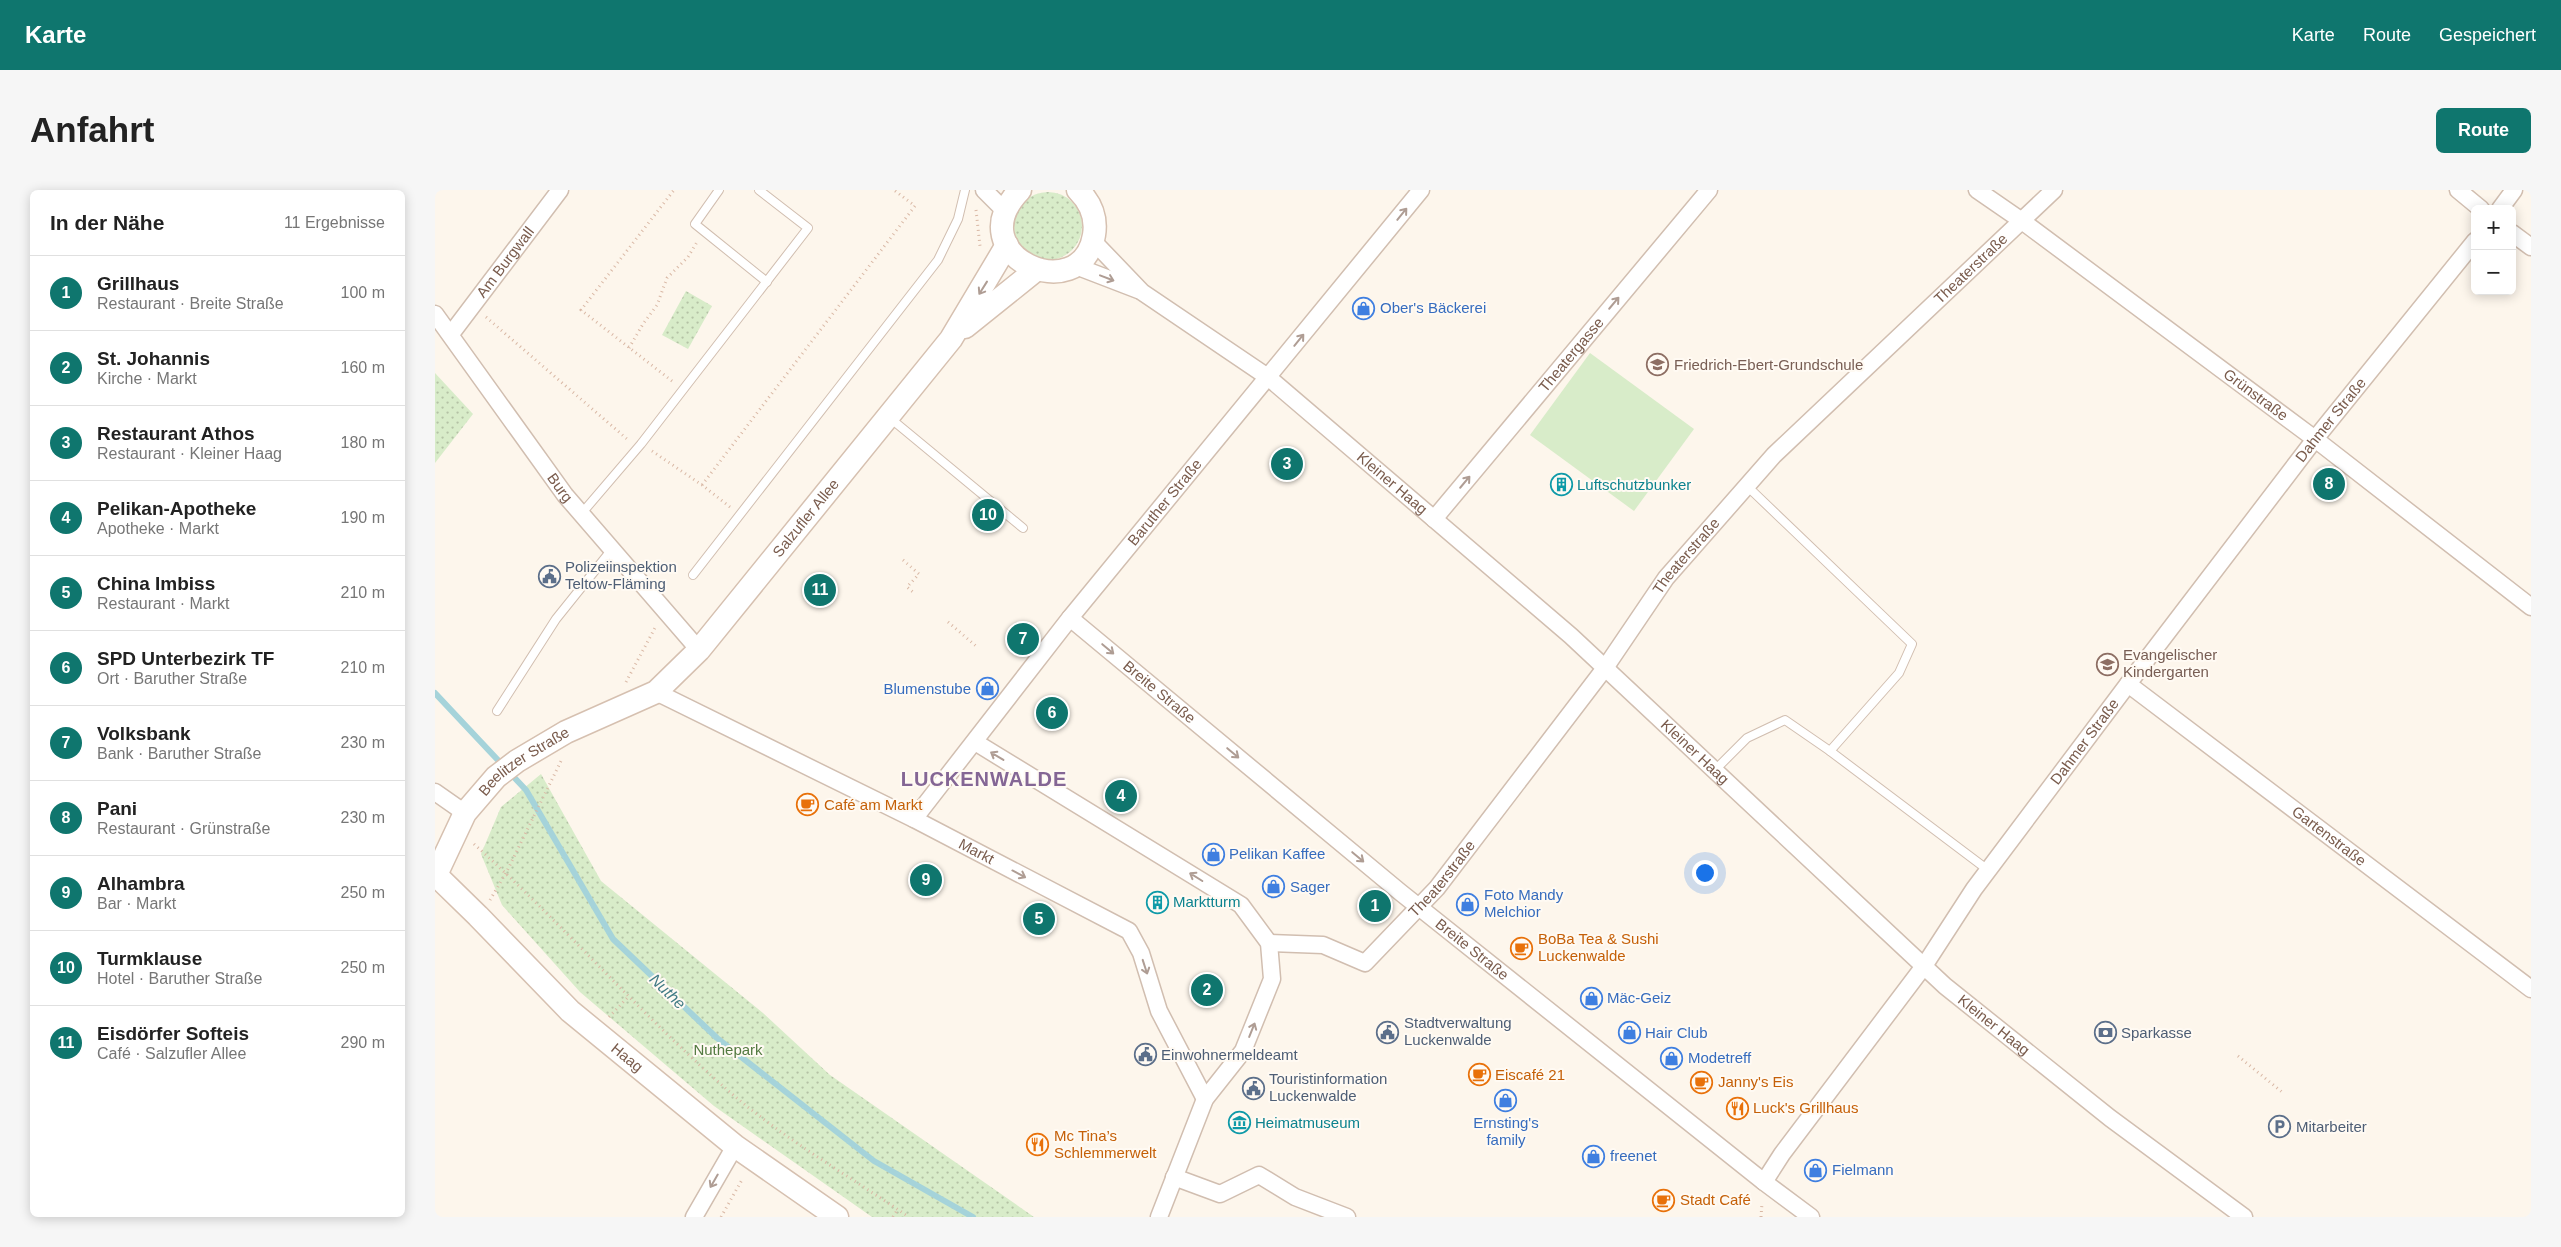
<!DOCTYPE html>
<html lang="de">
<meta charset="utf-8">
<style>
body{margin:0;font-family:Helvetica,sans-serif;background:#f6f6f6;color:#222}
.controls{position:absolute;right:15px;top:15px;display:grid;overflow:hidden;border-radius:8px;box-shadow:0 2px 12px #0003}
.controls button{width:45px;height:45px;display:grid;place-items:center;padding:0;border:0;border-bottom:1px solid #e0e0e0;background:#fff;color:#222;font:25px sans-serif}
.you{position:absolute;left:1269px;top:682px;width:18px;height:18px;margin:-12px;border:4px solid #fff;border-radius:50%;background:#1a73e8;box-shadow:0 0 0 8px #1a73e833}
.badge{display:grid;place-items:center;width:32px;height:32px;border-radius:50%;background:#0f766e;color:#fff;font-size:16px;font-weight:700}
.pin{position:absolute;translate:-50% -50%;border:2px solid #fff;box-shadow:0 1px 5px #0006}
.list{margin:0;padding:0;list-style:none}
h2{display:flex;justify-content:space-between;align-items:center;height:65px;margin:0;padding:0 20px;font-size:21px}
h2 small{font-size:16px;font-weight:400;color:#767676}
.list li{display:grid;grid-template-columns:32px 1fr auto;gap:15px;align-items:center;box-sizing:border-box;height:75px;padding:0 20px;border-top:1px solid #e0e0e0}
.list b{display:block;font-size:19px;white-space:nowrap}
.list p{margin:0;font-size:16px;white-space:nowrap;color:#767676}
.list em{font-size:16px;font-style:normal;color:#767676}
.map{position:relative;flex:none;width:2096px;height:1027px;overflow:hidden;border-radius:8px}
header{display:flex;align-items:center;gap:30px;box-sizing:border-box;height:70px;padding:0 25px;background:#0f766e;color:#fff}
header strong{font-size:24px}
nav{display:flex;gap:28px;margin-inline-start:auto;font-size:18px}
.intro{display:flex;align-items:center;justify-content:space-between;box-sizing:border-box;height:120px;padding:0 30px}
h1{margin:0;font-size:35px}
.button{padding:12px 22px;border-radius:8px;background:#0f766e;color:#fff;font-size:18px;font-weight:700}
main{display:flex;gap:30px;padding:0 30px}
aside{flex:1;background:#fff;border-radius:8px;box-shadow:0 2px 12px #0003}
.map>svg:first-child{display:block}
.grass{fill:url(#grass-dots)}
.garden{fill:#d8ecc9}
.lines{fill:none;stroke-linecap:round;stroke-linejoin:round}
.stream{stroke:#a5d3da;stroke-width:6}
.lane-casing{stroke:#d1beb0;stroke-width:10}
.street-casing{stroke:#d1beb0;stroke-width:19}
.secondary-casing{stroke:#d6c0b0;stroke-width:25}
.path{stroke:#d9b8a5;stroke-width:3;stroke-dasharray:1 4;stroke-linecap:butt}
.lane{stroke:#fff;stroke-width:8}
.street{stroke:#fff;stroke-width:16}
.secondary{stroke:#fff;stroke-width:22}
.oneway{stroke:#af9d94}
.labels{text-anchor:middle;stroke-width:4;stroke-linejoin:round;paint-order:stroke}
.street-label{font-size:15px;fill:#7a5c4d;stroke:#fffaf3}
.shop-label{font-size:15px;fill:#366cbe;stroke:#fffaf3;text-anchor:start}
.education-label{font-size:15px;fill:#785e54;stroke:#fffaf3;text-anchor:start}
.culture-label{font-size:15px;fill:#0d838f;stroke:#fffaf3;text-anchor:start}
.service-label{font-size:15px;fill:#4e5e75;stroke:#fffaf3;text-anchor:start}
.food-label{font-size:15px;fill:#c56008;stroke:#fffaf3;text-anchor:start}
.park-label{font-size:15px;fill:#537a41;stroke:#fffaf3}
.water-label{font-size:16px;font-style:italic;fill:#437c86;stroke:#fffaf3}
.district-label{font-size:20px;font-weight:bold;letter-spacing:1px;fill:#846695;stroke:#fffaf3}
</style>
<header>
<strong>Karte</strong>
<nav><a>Karte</a><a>Route</a><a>Gespeichert</a></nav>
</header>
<div class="intro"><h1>Anfahrt</h1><a class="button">Route</a></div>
<main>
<aside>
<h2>In der Nähe<small>11 Ergebnisse</small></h2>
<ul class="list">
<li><span class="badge">1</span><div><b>Grillhaus</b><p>Restaurant · Breite Straße</p></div><em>100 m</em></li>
<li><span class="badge">2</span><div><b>St. Johannis</b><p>Kirche · Markt</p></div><em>160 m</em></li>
<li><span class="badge">3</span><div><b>Restaurant Athos</b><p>Restaurant · Kleiner Haag</p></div><em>180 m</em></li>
<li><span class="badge">4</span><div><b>Pelikan-Apotheke</b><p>Apotheke · Markt</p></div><em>190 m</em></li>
<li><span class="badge">5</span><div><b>China Imbiss</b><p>Restaurant · Markt</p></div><em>210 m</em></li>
<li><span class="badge">6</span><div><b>SPD Unterbezirk TF</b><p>Ort · Baruther Straße</p></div><em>210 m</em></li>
<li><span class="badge">7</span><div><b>Volksbank</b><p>Bank · Baruther Straße</p></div><em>230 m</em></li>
<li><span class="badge">8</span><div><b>Pani</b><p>Restaurant · Grünstraße</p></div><em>230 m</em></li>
<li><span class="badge">9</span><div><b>Alhambra</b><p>Bar · Markt</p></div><em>250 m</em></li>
<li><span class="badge">10</span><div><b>Turmklause</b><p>Hotel · Baruther Straße</p></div><em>250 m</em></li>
<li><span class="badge">11</span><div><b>Eisdörfer Softeis</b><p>Café · Salzufler Allee</p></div><em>290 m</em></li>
</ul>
</aside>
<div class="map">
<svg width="2096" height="1027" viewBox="0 0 2096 1027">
<defs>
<pattern id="grass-dots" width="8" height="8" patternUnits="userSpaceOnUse" patternTransform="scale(1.25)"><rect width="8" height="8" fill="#d8ecc9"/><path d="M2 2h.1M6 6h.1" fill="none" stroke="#b4c2a5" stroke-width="1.8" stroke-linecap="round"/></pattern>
</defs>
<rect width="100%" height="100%" fill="#fdf6ec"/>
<g class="grass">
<circle cx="613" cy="36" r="34"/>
<path d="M251,101L277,116L253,159L227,145Z"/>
<path d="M0,183L38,224L0,273Z"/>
<path d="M106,584L166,691L328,823L395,885L599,1027H437L279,916L145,802L67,715L46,664L66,617Z"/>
</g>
<path class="garden" d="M1155,163L1259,239L1199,321L1095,245Z"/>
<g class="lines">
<path class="stream" d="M0,503L91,600L178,749L282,848L439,971L538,1027"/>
<defs>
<g id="lane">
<path d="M284,0L260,34L332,92"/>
<path d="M455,228L588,338"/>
<path d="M147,323L206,254L373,38L324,0"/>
<path d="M258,385L503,70L523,29L530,0"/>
<path d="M62,521L121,429L178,358"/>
<path d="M1395,561L1553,680"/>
<path d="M1280,580L1312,548L1350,530L1395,561L1464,483L1477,454L1312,296"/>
</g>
<g id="street">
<path d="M549,0L570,21"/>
<path id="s1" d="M1542,0L1587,31L1880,249L2096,417"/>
<path d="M2023,0L2046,19"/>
<path d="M2065,19L2079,0"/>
<path d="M2077,43L2096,57"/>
<path id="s2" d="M658,51L707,102L834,188L1136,446L1510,796L1675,928L1809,1027"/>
<path d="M638,75L703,100"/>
<path id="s3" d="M0,124L130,305L264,460"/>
<path id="s4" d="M16,144L125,0"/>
<path id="s5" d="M999,329L1274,0"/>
<path id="s6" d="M635,428L965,702L1329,992L1376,1027"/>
<path id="s7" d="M1693,494L2096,799"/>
<path id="s8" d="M221,502L479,629L694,741L706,763L724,821L770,909"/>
<path d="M540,552L806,715L834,753L837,789L808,861L770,909L724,1027"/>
<path d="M0,602L30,623"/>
<path id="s9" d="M479,629L635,428L986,0"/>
<path id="s10" d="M834,753L888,755L930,773L1002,698L1170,478L1231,388L1339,265L1619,0"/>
<path d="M739,987L785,1004L824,985L860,1007L912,1027"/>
<path id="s11" d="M1329,992L1347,964L1489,776L1539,699L1693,494L1880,249L2040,51"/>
<path d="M259,1027L300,956"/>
</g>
<g id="secondary">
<path d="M585,0C521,66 647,120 659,45C662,27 656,13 643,0"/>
<path d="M530,137L601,80"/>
<path id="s12" d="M0,684L43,726L135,821L300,956L402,1027"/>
<path id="s13" d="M0,687L30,623L61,587L82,571L131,542L221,502L264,460L516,149L572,55"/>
</g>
</defs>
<use href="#lane" class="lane-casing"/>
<use href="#street" class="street-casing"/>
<use href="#secondary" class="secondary-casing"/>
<g class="path">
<path d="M541,20L545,56"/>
<path d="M51,127L192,249"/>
<path d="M194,158L208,134L222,115L232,88L253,67L262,52"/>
<path d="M237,191L146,120L239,0"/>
<path d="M217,261L267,295L295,317"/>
<path d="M267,295L480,16L459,0"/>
<path d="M468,370L484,384L472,397L478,402"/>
<path d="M513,432L541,456"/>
<path d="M191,492L221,436"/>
<path d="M39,654C130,736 210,830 303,909C356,953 417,988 474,1027"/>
<path d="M55,710L71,683L126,571"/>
<path d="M174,827L194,806"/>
<path d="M1803,866L1847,902"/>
<path d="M286,1027L308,988"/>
<path d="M458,1027L463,1019"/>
<path d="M1326,1027L1327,1013"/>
</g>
<use href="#lane" class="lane"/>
<use href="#street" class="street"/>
<use href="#secondary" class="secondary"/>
</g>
<defs><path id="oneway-shaft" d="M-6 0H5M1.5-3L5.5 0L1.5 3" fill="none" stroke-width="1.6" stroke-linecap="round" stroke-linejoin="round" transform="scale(1.25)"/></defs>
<g class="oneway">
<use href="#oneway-shaft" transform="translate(967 24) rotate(-51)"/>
<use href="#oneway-shaft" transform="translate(672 88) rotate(21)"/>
<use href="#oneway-shaft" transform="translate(548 98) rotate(122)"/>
<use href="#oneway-shaft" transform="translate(1179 113) rotate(-50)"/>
<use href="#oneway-shaft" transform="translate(864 150) rotate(-51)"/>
<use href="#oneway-shaft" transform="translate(1030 292) rotate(-50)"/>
<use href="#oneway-shaft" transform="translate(673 459) rotate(40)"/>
<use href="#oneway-shaft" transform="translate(798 563) rotate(40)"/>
<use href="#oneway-shaft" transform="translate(562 566) rotate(-149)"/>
<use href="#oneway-shaft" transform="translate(923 667) rotate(40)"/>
<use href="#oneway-shaft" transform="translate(584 684) rotate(28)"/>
<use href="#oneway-shaft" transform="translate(761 687) rotate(-148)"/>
<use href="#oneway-shaft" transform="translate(710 777) rotate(72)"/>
<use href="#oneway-shaft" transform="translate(817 840) rotate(-68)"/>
<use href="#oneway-shaft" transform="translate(279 991) rotate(120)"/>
</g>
<defs>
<symbol id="shop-ring" viewBox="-11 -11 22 22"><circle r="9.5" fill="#fffaf3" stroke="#3f7fe0" stroke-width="1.5"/><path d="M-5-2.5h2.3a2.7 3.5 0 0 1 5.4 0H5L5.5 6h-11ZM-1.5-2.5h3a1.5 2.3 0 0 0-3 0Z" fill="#3f7fe0"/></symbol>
<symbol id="school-ring" viewBox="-11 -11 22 22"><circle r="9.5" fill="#fffaf3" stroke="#8d6e63" stroke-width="1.5"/><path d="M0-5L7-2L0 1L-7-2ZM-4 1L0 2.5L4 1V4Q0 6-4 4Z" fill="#8d6e63"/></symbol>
<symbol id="building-ring" viewBox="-11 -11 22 22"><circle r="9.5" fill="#fffaf3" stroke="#0f9aa8" stroke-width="1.5"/><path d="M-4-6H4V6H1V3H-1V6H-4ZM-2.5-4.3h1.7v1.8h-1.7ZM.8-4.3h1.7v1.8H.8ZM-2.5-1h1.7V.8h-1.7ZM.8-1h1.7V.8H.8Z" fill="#0f9aa8"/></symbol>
<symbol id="civic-ring" viewBox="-11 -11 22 22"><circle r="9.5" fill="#fffaf3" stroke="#5c6f8a" stroke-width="1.5"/><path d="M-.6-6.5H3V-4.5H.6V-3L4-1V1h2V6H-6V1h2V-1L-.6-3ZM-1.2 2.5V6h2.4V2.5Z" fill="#5c6f8a"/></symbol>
<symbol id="cafe-ring" viewBox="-11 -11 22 22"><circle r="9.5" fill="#fffaf3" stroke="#e8710a" stroke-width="1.5"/><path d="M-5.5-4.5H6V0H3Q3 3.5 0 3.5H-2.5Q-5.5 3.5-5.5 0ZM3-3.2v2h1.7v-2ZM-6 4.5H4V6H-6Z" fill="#e8710a"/></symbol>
<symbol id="bank-ring" viewBox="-11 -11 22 22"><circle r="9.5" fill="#fffaf3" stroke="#5c6f8a" stroke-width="1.5"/><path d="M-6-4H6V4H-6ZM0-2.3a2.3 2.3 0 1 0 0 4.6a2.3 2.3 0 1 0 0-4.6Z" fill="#5c6f8a"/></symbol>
<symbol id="restaurant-ring" viewBox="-11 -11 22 22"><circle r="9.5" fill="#fffaf3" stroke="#e8710a" stroke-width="1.5"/><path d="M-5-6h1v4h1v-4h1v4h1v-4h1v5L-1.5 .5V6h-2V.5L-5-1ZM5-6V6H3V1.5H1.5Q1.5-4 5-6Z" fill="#e8710a"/></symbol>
<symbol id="museum-ring" viewBox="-11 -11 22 22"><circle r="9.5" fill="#fffaf3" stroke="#0f9aa8" stroke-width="1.5"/><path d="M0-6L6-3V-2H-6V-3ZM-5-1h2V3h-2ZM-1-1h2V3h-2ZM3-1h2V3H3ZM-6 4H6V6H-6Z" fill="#0f9aa8"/></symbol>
<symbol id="parking-ring" viewBox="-11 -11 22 22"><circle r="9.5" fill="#fffaf3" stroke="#5c6f8a" stroke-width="1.5"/><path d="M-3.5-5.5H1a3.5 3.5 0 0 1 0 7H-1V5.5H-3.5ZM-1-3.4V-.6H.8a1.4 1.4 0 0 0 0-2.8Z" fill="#5c6f8a"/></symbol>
</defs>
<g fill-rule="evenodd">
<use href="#shop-ring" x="916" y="106" width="25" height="25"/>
<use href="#school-ring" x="1210" y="162" width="25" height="25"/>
<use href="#building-ring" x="1114" y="282" width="25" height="25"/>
<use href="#civic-ring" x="102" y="374" width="25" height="25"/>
<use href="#school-ring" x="1660" y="462" width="25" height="25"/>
<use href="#shop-ring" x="540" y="486" width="25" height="25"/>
<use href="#cafe-ring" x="360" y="602" width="25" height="25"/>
<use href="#shop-ring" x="766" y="652" width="25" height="25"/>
<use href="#shop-ring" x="826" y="684" width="25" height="25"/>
<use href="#building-ring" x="710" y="700" width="25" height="25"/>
<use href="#shop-ring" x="1020" y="702" width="25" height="25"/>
<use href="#cafe-ring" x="1074" y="746" width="25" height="25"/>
<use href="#shop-ring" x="1144" y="796" width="25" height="25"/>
<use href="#civic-ring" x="940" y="830" width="25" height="25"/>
<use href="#shop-ring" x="1182" y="830" width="25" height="25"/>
<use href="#bank-ring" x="1658" y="830" width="25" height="25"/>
<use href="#civic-ring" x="698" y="852" width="25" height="25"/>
<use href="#shop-ring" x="1224" y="856" width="25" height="25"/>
<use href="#cafe-ring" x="1032" y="872" width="25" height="25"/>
<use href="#cafe-ring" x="1254" y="880" width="25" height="25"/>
<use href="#civic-ring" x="806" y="886" width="25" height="25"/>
<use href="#shop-ring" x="1058" y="898" width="25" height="25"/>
<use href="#restaurant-ring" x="1290" y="906" width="25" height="25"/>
<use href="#museum-ring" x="792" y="920" width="25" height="25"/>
<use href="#parking-ring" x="1832" y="924" width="25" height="25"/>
<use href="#restaurant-ring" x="590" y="942" width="25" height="25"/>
<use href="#shop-ring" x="1146" y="954" width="25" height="25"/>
<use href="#shop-ring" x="1368" y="968" width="25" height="25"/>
<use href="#cafe-ring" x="1216" y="998" width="25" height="25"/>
</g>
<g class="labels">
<g class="street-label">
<text dy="5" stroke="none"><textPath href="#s4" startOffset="90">Am Burgwall</textPath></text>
<text dy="5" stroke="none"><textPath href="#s10" startOffset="1024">Theaterstraße</textPath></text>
<text dy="5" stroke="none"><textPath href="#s5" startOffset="214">Theatergasse</textPath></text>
<text dy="5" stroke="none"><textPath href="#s1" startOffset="346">Grünstraße</textPath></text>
<text dy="5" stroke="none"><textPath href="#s11" startOffset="950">Dahmer Straße</textPath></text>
<text dy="5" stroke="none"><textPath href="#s2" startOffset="386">Kleiner Haag</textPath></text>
<text dy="5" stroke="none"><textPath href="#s3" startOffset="214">Burg</textPath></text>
<text dy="5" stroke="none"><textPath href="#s9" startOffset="404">Baruther Straße</textPath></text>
<text dy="5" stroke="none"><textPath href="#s13" startOffset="530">Salzufler Allee</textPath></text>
<text dy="5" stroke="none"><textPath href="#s10" startOffset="619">Theaterstraße</textPath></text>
<text dy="5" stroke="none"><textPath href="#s6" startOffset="116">Breite Straße</textPath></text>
<text dy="5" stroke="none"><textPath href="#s11" startOffset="545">Dahmer Straße</textPath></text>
<text dy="5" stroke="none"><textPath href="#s2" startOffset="791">Kleiner Haag</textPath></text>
<text dy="5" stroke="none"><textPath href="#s13" startOffset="150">Beelitzer Straße</textPath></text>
<text dy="5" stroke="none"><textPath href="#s7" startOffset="252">Gartenstraße</textPath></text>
<text dy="5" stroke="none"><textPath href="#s8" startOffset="358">Markt</textPath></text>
<text dy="5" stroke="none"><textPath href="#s10" startOffset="214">Theaterstraße</textPath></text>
<text dy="5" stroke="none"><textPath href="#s6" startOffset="521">Breite Straße</textPath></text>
<text dy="5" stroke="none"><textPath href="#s2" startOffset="1196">Kleiner Haag</textPath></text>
<text dy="5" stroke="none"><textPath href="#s12" startOffset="266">Haag</textPath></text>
</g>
<g class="shop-label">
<text x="945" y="123">Ober's Bäckerei</text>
<text x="536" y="504" text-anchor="end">Blumenstube</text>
<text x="794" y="669">Pelikan Kaffee</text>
<text x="855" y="702">Sager</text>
<text x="1049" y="710">Foto Mandy<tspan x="1049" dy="17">Melchior</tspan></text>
<text x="1172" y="813">Mäc-Geiz</text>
<text x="1210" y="848">Hair Club</text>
<text x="1253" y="873">Modetreff</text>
<text x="1071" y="938" text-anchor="middle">Ernsting's<tspan x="1071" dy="17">family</tspan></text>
<text x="1175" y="971">freenet</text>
<text x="1397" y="985">Fielmann</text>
</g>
<g class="education-label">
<text x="1239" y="180">Friedrich-Ebert-Grundschule</text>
<text x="1688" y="470">Evangelischer<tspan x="1688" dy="17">Kindergarten</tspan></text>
</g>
<g class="culture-label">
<text x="1142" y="300">Luftschutzbunker</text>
<text x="738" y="717">Marktturm</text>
<text x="820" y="938">Heimatmuseum</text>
</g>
<g class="service-label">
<text x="130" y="382">Polizeiinspektion<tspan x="130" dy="17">Teltow-Fläming</tspan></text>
<text x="969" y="838">Stadtverwaltung<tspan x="969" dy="17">Luckenwalde</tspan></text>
<text x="1686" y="848">Sparkasse</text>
<text x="726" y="870">Einwohnermeldeamt</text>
<text x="834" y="894">Touristinformation<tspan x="834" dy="17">Luckenwalde</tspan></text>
<text x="1861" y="942">Mitarbeiter</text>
</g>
<g class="food-label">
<text x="389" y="620">Café am Markt</text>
<text x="1103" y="754">BoBa Tea &amp; Sushi<tspan x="1103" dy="17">Luckenwalde</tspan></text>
<text x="1060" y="890">Eiscafé 21</text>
<text x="1283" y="897">Janny's Eis</text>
<text x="1318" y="923">Luck's Grillhaus</text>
<text x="619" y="951">Mc Tina’s<tspan x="619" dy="17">Schlemmerwelt</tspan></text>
<text x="1245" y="1015">Stadt Café</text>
</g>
<g class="park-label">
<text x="293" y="865">Nuthepark</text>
</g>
<g class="water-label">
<text transform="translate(233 801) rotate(44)" y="6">Nuthe</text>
</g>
<g class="district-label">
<text x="549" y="596">LUCKENWALDE</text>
</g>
</g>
</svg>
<div class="controls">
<button>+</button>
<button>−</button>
</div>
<div class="you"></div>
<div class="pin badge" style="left:940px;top:716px">1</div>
<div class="pin badge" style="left:772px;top:800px">2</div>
<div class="pin badge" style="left:852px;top:274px">3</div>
<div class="pin badge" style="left:686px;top:606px">4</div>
<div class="pin badge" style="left:604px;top:729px">5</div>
<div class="pin badge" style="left:617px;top:523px">6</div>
<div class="pin badge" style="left:588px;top:449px">7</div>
<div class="pin badge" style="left:1894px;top:294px">8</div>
<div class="pin badge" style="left:491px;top:690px">9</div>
<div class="pin badge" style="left:553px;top:325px">10</div>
<div class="pin badge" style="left:385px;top:400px">11</div>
</div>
</main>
